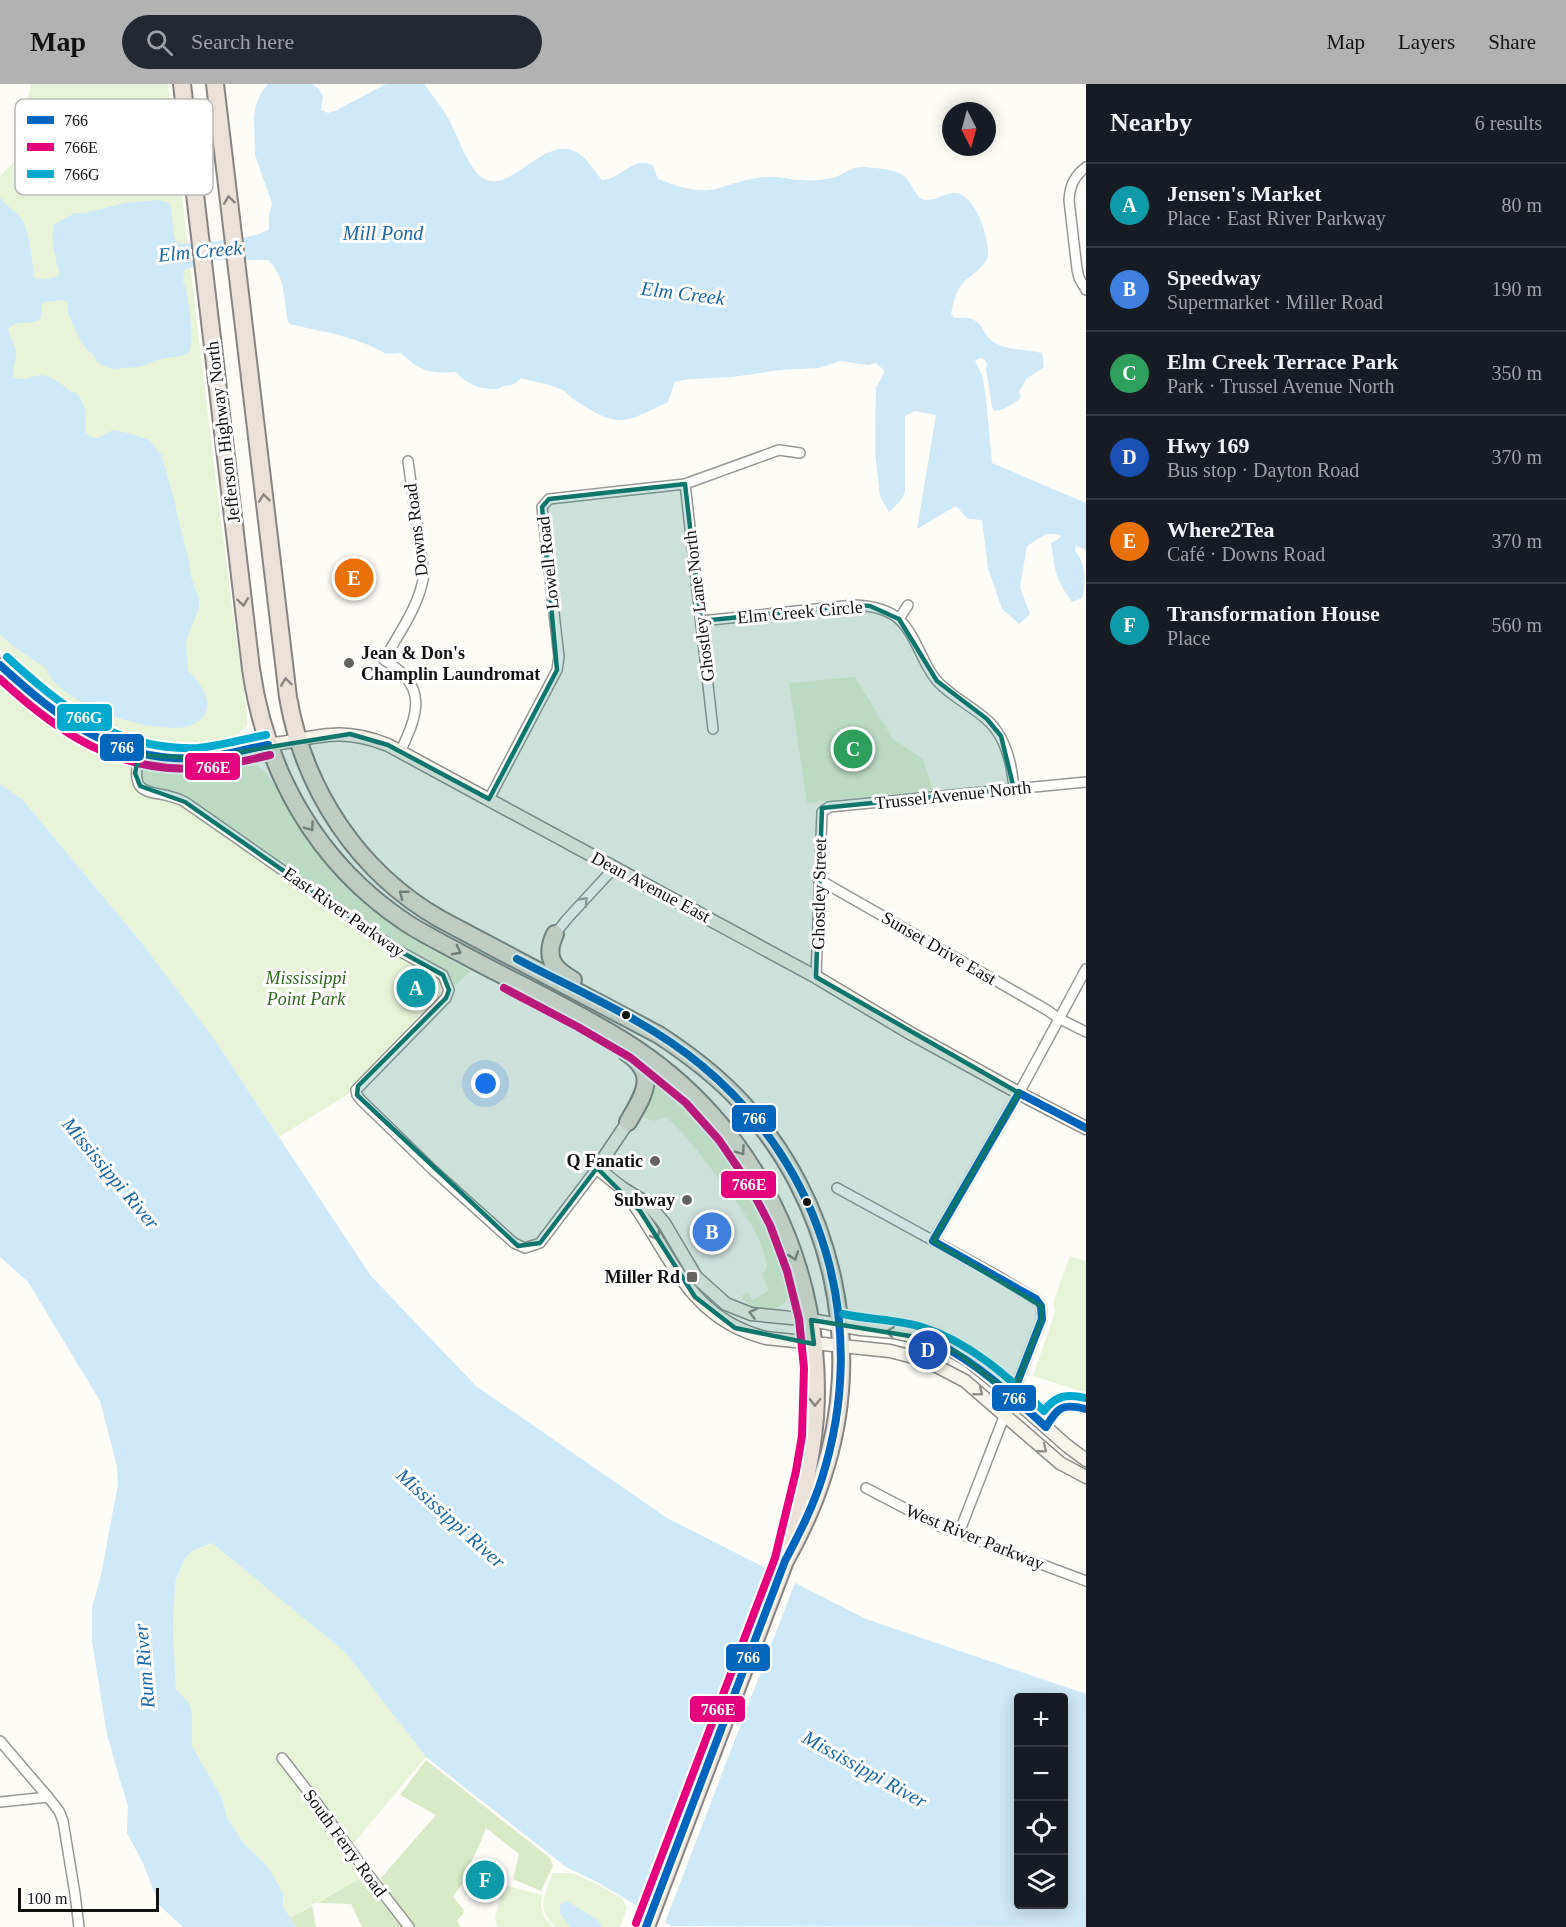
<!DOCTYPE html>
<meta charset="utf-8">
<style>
body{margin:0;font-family:"Times New Roman",serif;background:#242831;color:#f1f3f6}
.controls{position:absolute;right:18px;bottom:18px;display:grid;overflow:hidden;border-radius:6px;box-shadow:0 3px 15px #0003}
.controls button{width:54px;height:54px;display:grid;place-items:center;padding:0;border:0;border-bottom:2px solid #363941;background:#171b24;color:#f1f3f6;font:30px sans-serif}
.compass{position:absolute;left:942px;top:18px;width:54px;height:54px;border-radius:50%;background:#171b24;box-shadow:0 3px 15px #0003;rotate:174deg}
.scale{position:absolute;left:18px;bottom:15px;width:141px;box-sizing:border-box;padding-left:6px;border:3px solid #111;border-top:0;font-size:16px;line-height:21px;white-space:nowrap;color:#111;-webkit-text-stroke:4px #fff;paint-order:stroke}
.you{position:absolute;left:486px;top:1000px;width:21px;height:21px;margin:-15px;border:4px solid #fff;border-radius:50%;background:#1a73e8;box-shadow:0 0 0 9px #1a73e833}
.badge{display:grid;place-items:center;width:39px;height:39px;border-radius:50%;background:#b2b2b3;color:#fff;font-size:20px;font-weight:700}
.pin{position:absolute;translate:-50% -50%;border:3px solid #fff;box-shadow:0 2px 6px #0006}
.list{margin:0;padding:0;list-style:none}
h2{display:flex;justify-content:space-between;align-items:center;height:78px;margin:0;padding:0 24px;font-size:26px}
h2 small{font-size:20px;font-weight:400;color:#9ea1a6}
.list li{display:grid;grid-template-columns:39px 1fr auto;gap:18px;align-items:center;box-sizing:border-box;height:84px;padding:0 24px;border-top:2px solid #363941}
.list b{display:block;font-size:22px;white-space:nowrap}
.list p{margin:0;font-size:20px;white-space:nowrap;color:#9ea1a6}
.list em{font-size:20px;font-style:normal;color:#9ea1a6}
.icon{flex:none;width:33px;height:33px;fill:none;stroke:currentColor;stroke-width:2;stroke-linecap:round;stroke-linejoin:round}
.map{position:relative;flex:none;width:1086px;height:1843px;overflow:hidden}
header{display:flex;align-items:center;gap:36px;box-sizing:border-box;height:84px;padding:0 30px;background:#b2b2b3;color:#111}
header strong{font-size:28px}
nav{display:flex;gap:33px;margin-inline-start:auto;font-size:21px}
.search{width:420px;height:54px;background:#242831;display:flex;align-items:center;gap:15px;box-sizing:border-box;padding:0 21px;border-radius:33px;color:#9ea1a6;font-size:22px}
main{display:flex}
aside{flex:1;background:#171b24}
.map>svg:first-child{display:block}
.green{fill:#e7f3d7}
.forest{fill:#d8eac5}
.water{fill:#cde8f7;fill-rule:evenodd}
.pier{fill:#fdfcf7}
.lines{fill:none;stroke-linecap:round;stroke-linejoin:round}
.street-casing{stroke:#979795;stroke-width:12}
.secondary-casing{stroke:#8e8d8b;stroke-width:15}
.highway-casing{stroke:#858482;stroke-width:20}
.street{stroke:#fffffe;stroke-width:9}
.secondary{stroke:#f6f4eb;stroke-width:12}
.highway{stroke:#eae1d8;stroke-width:16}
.bus-1-casing{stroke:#fff;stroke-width:12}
.bus-2-casing{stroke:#fff;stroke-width:12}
.bus-3-casing{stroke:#fff;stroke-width:12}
.bus-1{stroke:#0065bd;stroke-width:8}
.bus-2{stroke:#e5007d;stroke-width:8}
.bus-3{stroke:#00a9ce;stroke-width:8}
.oneway{stroke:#88837e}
.oneway2{stroke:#a0a09f}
.oneway3{stroke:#8f8e89}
.marked{fill:#0f766e;fill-opacity:0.2;stroke:#0f766e;stroke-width:4.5;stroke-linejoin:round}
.poi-dot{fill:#646362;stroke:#fff;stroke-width:2}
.bus-dot{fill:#111;stroke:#fff;stroke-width:2}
.labels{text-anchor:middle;stroke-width:6;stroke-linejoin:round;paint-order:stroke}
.street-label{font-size:18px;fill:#111;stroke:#fff}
.poi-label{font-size:18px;font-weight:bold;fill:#111;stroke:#fff;text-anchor:end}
.park-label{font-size:18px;font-style:italic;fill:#2f6b1f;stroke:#fff}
.water-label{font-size:20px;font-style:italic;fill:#1768a6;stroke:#fff}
.key{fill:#fff;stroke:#b8b8b8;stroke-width:1.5}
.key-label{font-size:16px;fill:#111}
.line-badge{stroke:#fff;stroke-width:2}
.badge-label{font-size:16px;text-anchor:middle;font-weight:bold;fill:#fff}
</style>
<header>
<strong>Map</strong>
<div class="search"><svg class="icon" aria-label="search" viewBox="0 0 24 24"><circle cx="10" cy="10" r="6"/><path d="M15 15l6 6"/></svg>Search here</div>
<nav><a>Map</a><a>Layers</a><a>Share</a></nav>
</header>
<main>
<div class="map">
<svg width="1086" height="1843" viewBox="0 0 1086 1843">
<rect width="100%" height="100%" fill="#fdfcf7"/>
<g class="green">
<path d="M31,0H168C195,209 216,419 247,628V641L235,654L212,661L169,662L132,655L106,645L73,628L12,579L0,566V92L16,76Z"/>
<path d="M0,592L76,659L117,678L160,688L200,689L248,681L258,682L265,688C290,722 309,759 336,791C371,833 423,861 470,887L347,1011L279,1053L214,955L144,862L23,716L0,700Z"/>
<path d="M855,593L893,655L923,675L933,706L807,719L789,599Z"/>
<path d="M656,992C683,1017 709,1042 731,1072C758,1109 775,1154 789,1196C792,1214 785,1225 766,1225C760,1225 752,1224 747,1220C745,1218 743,1215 741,1212L748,1209L753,1216L769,1206L762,1190L767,1184C763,1151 740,1123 721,1098C704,1075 687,1052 666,1033L655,1037L637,1032C646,1020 655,1010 654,994Z"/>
<path d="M1070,1172L1086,1177V1309L1033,1292L1055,1228L1053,1218Z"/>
<path d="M213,1459L345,1568L426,1673L348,1766L359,1795L289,1834L282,1823L283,1809L268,1783L245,1761L227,1734L222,1714L192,1662V1630L188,1619L176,1605L173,1546L175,1498L184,1476L192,1467Z"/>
<path d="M553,1789H572L597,1800L622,1814L627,1824L620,1843H555C536,1824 544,1811 553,1789Z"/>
<path d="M504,1801L542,1811C540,1826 542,1832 553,1843H497L495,1833Z"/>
</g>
<g class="forest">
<path d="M426,1676L550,1774L553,1782L541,1807L513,1795L519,1770L486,1744L479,1762L468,1784L465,1796L453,1813L464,1826L463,1830L457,1836L461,1843H414L388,1809L381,1794L436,1731L400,1711Z"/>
<path d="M359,1795L406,1843H362L351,1820L317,1819Z"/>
<path d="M312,1822L316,1843H296L289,1834Z"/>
</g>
<g class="water">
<path d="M268,0H312L319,5L323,12L321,26L328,29L335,27L386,0H424C432,11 441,22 448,34C457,49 469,89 486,96C513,107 547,49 578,69C589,76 594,87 602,96C621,96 634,70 653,82L658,95C677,102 695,109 715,105C733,101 749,93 768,93C779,92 789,96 800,96C810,97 822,96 832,94C842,92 850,83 861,83C874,84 889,84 901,90C912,96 915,115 925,116C936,117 945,108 956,109C975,111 989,153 988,170C987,183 970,191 962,200C955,209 953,220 951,230L954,234C987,231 977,247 995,259C1009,267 1027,265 1042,269L1044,283L1026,295L1019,308L1021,313C1015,320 1003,326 994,327L992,323L986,285L987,280L985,276L980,274L975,277L982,291L986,313L992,379L1086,419V466L1076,462L1075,467C1086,478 1086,499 1082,514L1072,518C1054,493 1056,488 1051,459L1058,455L1061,452C1047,446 1039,455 1027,462L1020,503L1030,530L1019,540L1002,525L988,484L982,436L968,435L956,422L917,445L936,331L915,327L905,332V408L901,416L889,428L880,412L875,368L876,304L885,287L876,279L868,281L840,277L819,284L781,286L732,293L690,295L675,298L668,318C621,341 618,344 573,315C569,312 566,308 562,306C551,300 534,298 521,294C515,301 512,301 504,302C499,303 501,305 495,305C480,306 465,299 456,288C430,290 420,287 401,269L386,270C359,253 320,247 289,240L287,234C284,213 285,192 268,176H211L184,186L183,199L186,203C188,221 195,251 189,268L184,271L157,276L140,283L113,285L102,281L97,278L93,270L88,267L81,258L68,230V219L64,216L45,218L42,220L41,234C29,244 20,233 8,245C9,253 15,260 16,269C16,277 12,285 13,293C22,299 32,291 42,291C53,292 64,302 73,309L75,308C87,319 86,332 85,348L91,353L98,354L113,346L132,350L149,356L161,370L173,411L179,438L189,477L191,493L199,515V524L186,557L188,587C193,591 196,595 200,601C218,626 201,645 173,644C134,643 83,625 54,598C50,594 49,587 44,583C29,572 13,564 0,550V113C5,122 14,125 20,133C30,144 32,178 34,193C40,197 55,195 60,190C55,174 50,156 54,140L75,129H85L125,119L157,116L169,119C174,132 171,146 176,158L182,160C202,158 255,156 269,145V132L272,119L255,71L254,34L256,21L261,9Z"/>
<path d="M0,700L23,716L144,862L214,955L371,1192L476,1302L667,1434L866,1535L1086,1610V1843L671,1842L599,1799L566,1783L426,1673L345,1568L212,1459L192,1467L184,1476L175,1498L173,1546L176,1605L189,1619L192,1630V1662L222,1714L227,1734L245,1761L268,1783L283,1809V1823L296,1843H183L159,1821L143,1779L127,1749L128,1723L107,1651L92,1557V1524L101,1491L118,1400L117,1382L100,1317L28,1198L0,1173ZM1018,1614H1064V1820H1018Z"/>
<path d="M567,1817L598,1836L602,1843H570L560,1829V1821Z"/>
</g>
<path class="pier" d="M766,1481L796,1496L664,1841L635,1824Z"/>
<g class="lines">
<defs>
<g id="street">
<path d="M1086,83C1074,92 1070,102 1069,116L1077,185L1079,194L1086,206"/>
<path d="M685,400L713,645"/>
<path d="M899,535L908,521"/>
<path d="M701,537L854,521C899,523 906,539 924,576C928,584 933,593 939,599C953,613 971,622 986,635C1006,652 1012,680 1014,705"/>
<path d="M400,668C419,629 428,601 384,576C399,549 420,521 424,490L408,377"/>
<path d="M139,671C128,720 155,702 185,718L394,864L443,891L449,906L446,914L356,1006L357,1011L361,1016L433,1086L514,1159L525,1164L540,1159L597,1084"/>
<path d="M489,715L557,586L559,573L542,423L549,415L685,400L779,366L800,369"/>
<path d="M818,795L1047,926L1058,934L1086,948"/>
<path d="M555,850L567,835L614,784"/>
<path d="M816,893L822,728L829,723L1086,698"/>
<path d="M837,1104L996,1191L1036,1215L1041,1222L1042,1235L959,1449"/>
<path d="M933,1157L1019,1009L1086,885"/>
<path d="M866,1404L939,1442L1086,1497"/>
<path d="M0,1657L48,1713L59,1727L63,1737L75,1810L79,1843"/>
<path d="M282,1674L314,1715L364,1785L409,1843"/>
<path d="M0,1718L48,1713"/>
</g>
<g id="secondary">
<path d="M0,581C57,635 117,681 200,674C227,672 254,663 281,659C324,651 345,644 388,661L816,893L910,949L1028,1014L1086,1044"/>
<path d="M628,1038L597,1084L622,1104L648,1120L664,1139L696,1193L726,1220L751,1230L811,1236L861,1245L894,1248L916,1253L948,1264L968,1276L995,1298L1066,1361L1086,1376"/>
<path d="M627,1110C671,1168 686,1234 766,1254L890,1267L925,1276L965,1297L1060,1379L1086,1393"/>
</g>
<g id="highway">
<path d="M182,0L251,585C266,689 317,779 405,838C423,850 444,860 464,871C518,900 575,926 627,959C755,1040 825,1184 815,1334C813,1358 809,1382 803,1406C799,1423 794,1439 790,1455"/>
<path d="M215,0L288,613C304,706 358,788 440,835L659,951C688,970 716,991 740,1017C833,1116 866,1265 822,1394C813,1423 800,1450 785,1477L646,1843"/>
<path d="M555,850C544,873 553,885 573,896"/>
<path d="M627,969C659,990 643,1012 628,1038"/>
</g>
</defs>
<use href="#street" class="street-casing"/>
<use href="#secondary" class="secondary-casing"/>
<use href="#highway" class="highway-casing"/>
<use href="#street" class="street"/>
<use href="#secondary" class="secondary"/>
<use href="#highway" class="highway"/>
<defs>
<g id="bus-1">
<path d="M0,581C59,635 116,680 201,674C223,672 246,665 268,661"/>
<path d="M517,875C579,908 647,936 701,981C825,1083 870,1242 822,1394C813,1423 799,1450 785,1477L646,1843"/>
<path d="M939,1260C980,1281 1012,1312 1046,1343C1058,1323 1062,1319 1086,1325"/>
<path d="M1012,1312L1042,1235L1041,1222L1036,1215L933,1157L1019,1009L1086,1044"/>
</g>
<g id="bus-2">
<path d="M0,595C58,649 120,691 203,684C225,682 248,676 270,671"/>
<path d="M504,904L578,943L631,974L686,1019L719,1056L747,1097L770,1141L787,1187L799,1235L804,1284L802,1352L796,1387L775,1474L636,1839"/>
</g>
<g id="bus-3">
<path d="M7,573C64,625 117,667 198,664C221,662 243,655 266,651"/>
<path d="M843,1230C869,1236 896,1235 922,1243C970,1258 1008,1293 1044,1327C1055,1311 1068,1310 1086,1314"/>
</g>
</defs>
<use href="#bus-1" class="bus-1-casing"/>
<use href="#bus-2" class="bus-2-casing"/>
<use href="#bus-3" class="bus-3-casing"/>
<use href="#bus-1" class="bus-1"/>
<use href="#bus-2" class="bus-2"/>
<use href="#bus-3" class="bus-3"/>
</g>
<defs><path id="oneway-chevron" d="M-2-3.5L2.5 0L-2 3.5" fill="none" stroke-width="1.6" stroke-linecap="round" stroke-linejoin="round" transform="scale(1.5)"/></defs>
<g class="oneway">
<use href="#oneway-chevron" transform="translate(229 116) rotate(-97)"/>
<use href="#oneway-chevron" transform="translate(264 414) rotate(-97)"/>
<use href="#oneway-chevron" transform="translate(243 518) rotate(83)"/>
<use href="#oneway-chevron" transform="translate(286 598) rotate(-98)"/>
<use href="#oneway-chevron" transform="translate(310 743) rotate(55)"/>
<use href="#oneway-chevron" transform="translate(403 810) rotate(-142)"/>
<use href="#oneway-chevron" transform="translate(457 867) rotate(28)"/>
<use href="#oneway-chevron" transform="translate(741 1067) rotate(55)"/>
<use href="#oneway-chevron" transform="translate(794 1172) rotate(71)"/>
<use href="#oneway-chevron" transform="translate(815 1318) rotate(91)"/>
</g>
<use class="oneway2" href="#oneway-chevron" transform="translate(584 817) rotate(-47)"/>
<g class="oneway3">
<use href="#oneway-chevron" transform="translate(656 1152) rotate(60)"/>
<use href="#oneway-chevron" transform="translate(753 1229) rotate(-166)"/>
<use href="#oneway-chevron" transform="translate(890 1248) rotate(-172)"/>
<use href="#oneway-chevron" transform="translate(979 1308) rotate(40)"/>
<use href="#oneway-chevron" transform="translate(1043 1365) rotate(39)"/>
</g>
<path class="marked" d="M685,400L701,537L854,521L870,522L899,535L937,597L987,635L1001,652L1014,705L822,724L816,893L1019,1009L933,1157L1041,1222L1042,1235L1012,1312L958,1269L916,1253L811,1236L814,1260L735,1244L695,1213L640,1127L597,1084L540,1159L518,1162L357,1011L358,1002L446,914L449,906L443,891L394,864L185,718L140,702L135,689L139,671L202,674L350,650L388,661L489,715L557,586L542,423L549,415Z"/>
<g class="poi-dot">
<circle cx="349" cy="579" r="6"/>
<circle cx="655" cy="1077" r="6"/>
<circle cx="687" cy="1116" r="6"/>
<rect x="686" y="1187" width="12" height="12" rx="3"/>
</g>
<g class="bus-dot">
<circle cx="626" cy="931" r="5"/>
<circle cx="807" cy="1118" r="5"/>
</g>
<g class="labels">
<g class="street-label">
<text transform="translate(223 348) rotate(-97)" y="6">Jefferson Highway North</text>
<text transform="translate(416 446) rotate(-97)" y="6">Downs Road</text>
<text transform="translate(548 479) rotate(-96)" y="6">Lowell Road</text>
<text transform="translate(699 522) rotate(-97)" y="6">Ghostley Lane North</text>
<text transform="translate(800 528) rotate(-5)" y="6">Elm Creek Circle</text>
<text transform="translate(953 711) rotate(-6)" y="6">Trussel Avenue North</text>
<text transform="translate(651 803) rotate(28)" y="6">Dean Avenue East</text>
<text transform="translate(819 810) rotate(-89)" y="6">Ghostley Street</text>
<text transform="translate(344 828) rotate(35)" y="6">East River Parkway</text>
<text transform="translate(939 864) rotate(30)" y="6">Sunset Drive East</text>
<text transform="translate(975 1453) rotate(22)" y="6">West River Parkway</text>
<text transform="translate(345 1759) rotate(54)" y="6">South Ferry Road</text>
</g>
<g class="poi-label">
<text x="361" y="575" text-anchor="start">Jean &amp; Don's<tspan x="361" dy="21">Champlin Laundromat</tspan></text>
<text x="643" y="1083">Q Fanatic</text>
<text x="675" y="1122">Subway</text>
<text x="680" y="1199">Miller Rd</text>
</g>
<g class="park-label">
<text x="306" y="900">Mississippi<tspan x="306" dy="21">Point Park</tspan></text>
</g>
<g class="water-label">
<text x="383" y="156">Mill Pond</text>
<text transform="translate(200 167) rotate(-5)" y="7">Elm Creek</text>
<text transform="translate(683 209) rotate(7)" y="7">Elm Creek</text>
<text transform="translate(111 1089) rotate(50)" y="7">Mississippi River</text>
<text transform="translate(451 1434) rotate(42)" y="7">Mississippi River</text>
<text transform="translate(144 1582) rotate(-95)" y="7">Rum River</text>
<text transform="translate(865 1685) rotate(29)" y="7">Mississippi River</text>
</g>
</g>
<rect x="15" y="15" width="198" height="96" rx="9" class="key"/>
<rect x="27" y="32" width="27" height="8" fill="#0065bd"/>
<rect x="27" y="59" width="27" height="8" fill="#e5007d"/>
<rect x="27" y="86" width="27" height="8" fill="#00a9ce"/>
<g class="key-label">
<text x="64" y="42">766</text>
<text x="64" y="69">766E</text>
<text x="64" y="96">766G</text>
</g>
<g class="line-badge">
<rect x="56" y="619" width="57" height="29" rx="6" fill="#00a9ce"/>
<rect x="99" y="649" width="46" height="29" rx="6" fill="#0065bd"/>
<rect x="184" y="668" width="57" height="29" rx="6" fill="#e5007d"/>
<rect x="731" y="1020" width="46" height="29" rx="6" fill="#0065bd"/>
<rect x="720" y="1086" width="57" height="29" rx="6" fill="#e5007d"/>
<rect x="991" y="1300" width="46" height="28" rx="6" fill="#0065bd"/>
<rect x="725" y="1559" width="46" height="29" rx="6" fill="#0065bd"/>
<rect x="689" y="1611" width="57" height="28" rx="6" fill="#e5007d"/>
</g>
<g class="badge-label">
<text x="84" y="639">766G</text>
<text x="122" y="669">766</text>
<text x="213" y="689">766E</text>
<text x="754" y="1040">766</text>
<text x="749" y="1106">766E</text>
<text x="1014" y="1320">766</text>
<text x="748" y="1579">766</text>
<text x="718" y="1631">766E</text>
</g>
</svg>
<div class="controls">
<button>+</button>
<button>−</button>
<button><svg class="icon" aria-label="locate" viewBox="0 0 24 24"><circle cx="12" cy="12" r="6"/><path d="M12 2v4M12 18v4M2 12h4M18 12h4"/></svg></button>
<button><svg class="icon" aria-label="layers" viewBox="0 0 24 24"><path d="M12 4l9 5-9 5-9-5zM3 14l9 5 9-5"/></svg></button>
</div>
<svg class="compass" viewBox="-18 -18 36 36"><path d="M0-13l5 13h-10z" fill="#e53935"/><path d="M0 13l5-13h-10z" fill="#9ea1a6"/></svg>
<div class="scale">100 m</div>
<div class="you"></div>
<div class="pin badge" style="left:416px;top:904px;background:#0f9aa8">A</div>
<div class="pin badge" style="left:712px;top:1148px;background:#3f7fe0">B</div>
<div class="pin badge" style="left:853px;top:665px;background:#2e9e5b">C</div>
<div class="pin badge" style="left:928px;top:1266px;background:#1a4fb4">D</div>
<div class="pin badge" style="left:354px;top:494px;background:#e8710a">E</div>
<div class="pin badge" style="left:485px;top:1796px;background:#0f9aa8">F</div>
</div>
<aside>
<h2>Nearby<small>6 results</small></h2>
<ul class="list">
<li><span class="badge" style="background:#0f9aa8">A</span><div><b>Jensen's Market</b><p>Place · East River Parkway</p></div><em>80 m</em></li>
<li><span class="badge" style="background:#3f7fe0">B</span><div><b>Speedway</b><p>Supermarket · Miller Road</p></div><em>190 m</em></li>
<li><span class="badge" style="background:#2e9e5b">C</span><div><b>Elm Creek Terrace Park</b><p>Park · Trussel Avenue North</p></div><em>350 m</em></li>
<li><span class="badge" style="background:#1a4fb4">D</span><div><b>Hwy 169</b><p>Bus stop · Dayton Road</p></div><em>370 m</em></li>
<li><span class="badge" style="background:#e8710a">E</span><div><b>Where2Tea</b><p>Café · Downs Road</p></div><em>370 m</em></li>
<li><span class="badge" style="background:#0f9aa8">F</span><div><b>Transformation House</b><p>Place</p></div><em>560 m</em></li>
</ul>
</aside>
</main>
